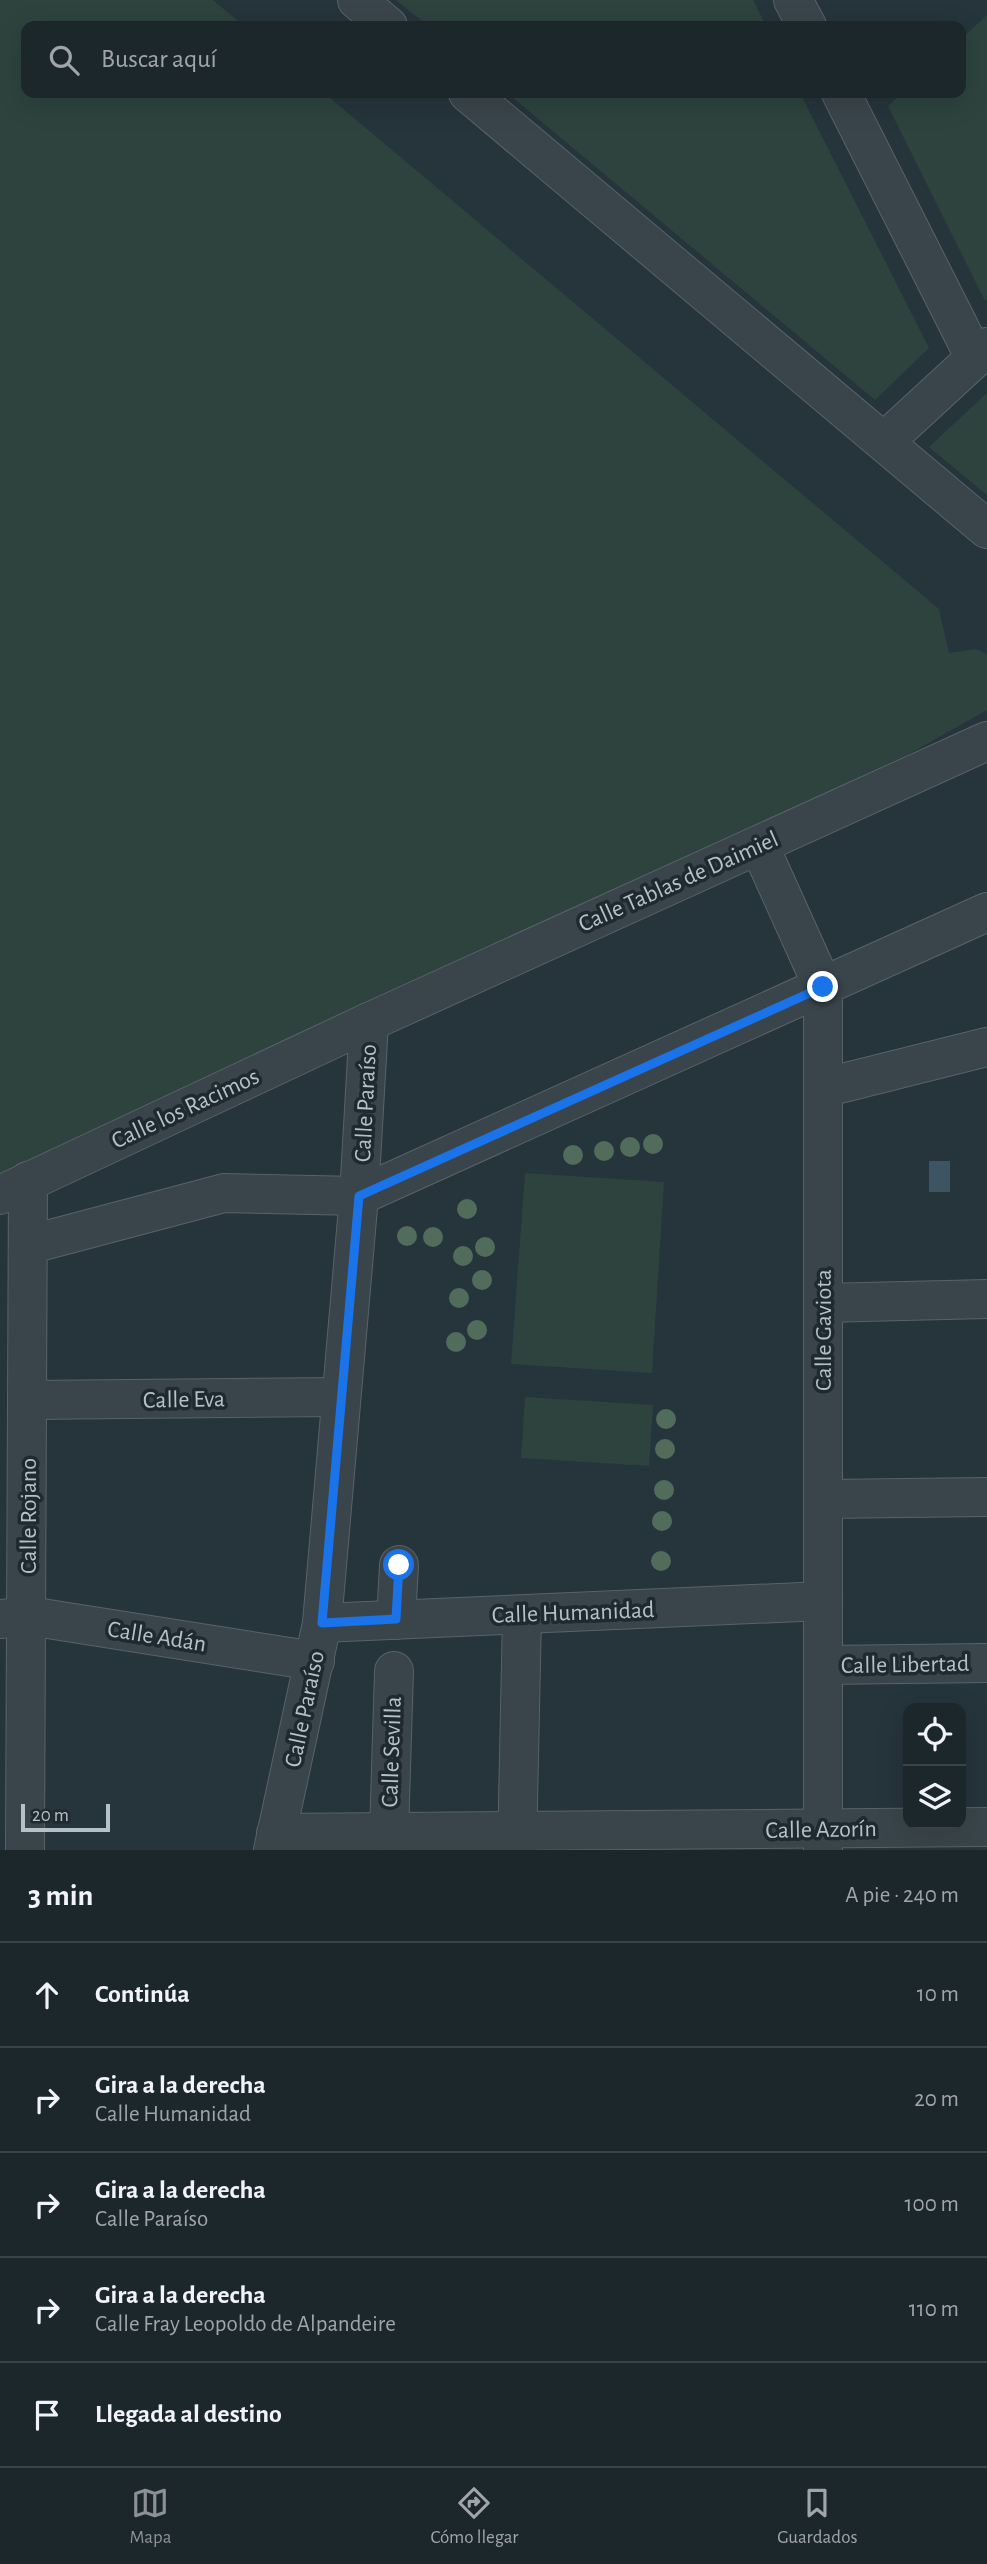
<!DOCTYPE html>
<html lang="es">
<meta charset="utf-8">
<style>
body{margin:0;font-family:"Alegreya Sans",sans-serif;background:#252f34;color:#f1f3f6}
.controls{position:absolute;right:21px;bottom:21px;display:grid;overflow:hidden;border-radius:14px;box-shadow:0 7px 28px #0002}
.controls button{width:63px;height:63px;display:grid;place-items:center;padding:0;border:0;border-bottom:2px solid #3a4448;background:#1c272c;color:#f1f3f6;font:35px sans-serif}
.scale{position:absolute;left:21px;bottom:18px;width:89px;box-sizing:border-box;padding-left:7px;border:4px solid #b5c0c7;border-top:0;font-size:19px;line-height:24px;white-space:nowrap;color:#b5c0c7;-webkit-text-stroke:5px #1f2a30;paint-order:stroke}
.stop{position:absolute;width:21px;height:21px;margin:-16px;border:5px solid #1a73e8;border-radius:50%;background:#fff}
.stop.end{background:#1a73e8;border-color:#fff;box-shadow:0 2px 7px #0008}
.list{margin:0;padding:0;list-style:none}
h2{display:flex;justify-content:space-between;align-items:center;height:91px;margin:0;padding:0 28px;font-size:30px}
h2 small{font-size:23px;font-weight:400;color:#a0a5a9}
.list li{display:grid;grid-template-columns:46px 1fr auto;gap:21px;align-items:center;box-sizing:border-box;height:105px;padding:0 28px;border-top:2px solid #3a4448}
.list b{display:block;font-size:26px;white-space:nowrap}
.list p{margin:0;font-size:23px;white-space:nowrap;color:#a0a5a9}
.list em{font-size:23px;font-style:normal;color:#a0a5a9}
.icon{flex:none;width:38px;height:38px;fill:none;stroke:currentColor;stroke-width:2;stroke-linecap:round;stroke-linejoin:round}
.map{position:relative;flex:none;width:987px;height:1850px;overflow:hidden}
.search{position:absolute;background:#1c272c;box-shadow:0 7px 28px #0002;left:21px;right:21px;top:21px;height:77px;display:flex;align-items:center;gap:18px;box-sizing:border-box;padding:0 24px;border-radius:14px;color:#a0a5a9;font-size:26px}
.sheet{height:616px;background:#1c272c}
nav{display:flex;justify-content:space-around;align-items:center;box-sizing:border-box;height:98px;border-top:2px solid #3a4448;background:#1c272c;font-size:19px;color:#a0a5a9}
nav a{display:grid;justify-items:center;gap:4px}
nav .on{color:#8c9099}
.map>svg:first-child{display:block}
.green{fill:#2e433e}
.water{fill:#3d5562}
.lines{fill:none;stroke-linecap:round;stroke-linejoin:round}
.minor-casing{stroke:#586369;stroke-width:40}
.minor{stroke:#3a454b;stroke-width:38}
.tree{fill:#526c5b}
.route{stroke:#1a73e8;stroke-width:9}
.labels{text-anchor:middle;stroke-width:7;stroke-linejoin:round;paint-order:stroke}
.street-label{font-size:24px;fill:#b5c0c7;stroke:#1f2a30}
</style>
<div class="map">
<svg width="987" height="1850" viewBox="0 0 987 1850">
<rect width="100%" height="100%" fill="#26343b"/>
<g class="green">
<path d="M0,0H213L244,26H26V93H324L939,609L949,653L976,649L987,654V710L911,753L532,933L322,1022L210,1080L0,1179Z"/>
<path d="M396,0H753L766,26H428Z"/>
<path d="M987,15V299L985,301L888,106L902,93H961V39Z"/>
<path d="M507,93H800L929,348L875,400Z"/>
<path d="M987,393V495L929,447Z"/>
<path d="M525,1173L664,1182L652,1373L511,1364Z"/>
<path d="M525,1397L653,1405L649,1466L521,1458Z"/>
</g>
<rect class="water" x="929" y="1161" width="21" height="31"/>
<g class="lines">
<defs>
<g id="minor">
<path d="M357,0L388,26"/>
<path d="M793,0L807,26"/>
<path d="M468,93L987,529"/>
<path d="M841,93L975,358"/>
<path d="M885,441L987,347"/>
<path d="M759,845L823,987V1850"/>
<path d="M823,1088L987,1047"/>
<path d="M0,1195L369,1022L987,741"/>
<path d="M28,1245L224,1193L359,1196L987,912"/>
<path d="M823,1303L987,1299"/>
<path d="M28,1400L340,1397"/>
<path d="M823,1499L987,1497"/>
<path d="M0,1619L29,1616L315,1661"/>
<path d="M396,1620L399,1565"/>
<path d="M322,1623L823,1601"/>
<path d="M823,1665L987,1663"/>
<path d="M276,1833L987,1827"/>
<path d="M389,1833L394,1671"/>
<path d="M25,1850L28,1181"/>
<path d="M273,1850L322,1623L359,1196L369,1022"/>
<path d="M517,1850L522,1615"/>
</g>
</defs>
<use href="#minor" class="minor-casing"/>
<use href="#minor" class="minor"/>
</g>
<g class="tree">
<circle cx="653" cy="1144" r="10"/>
<circle cx="630" cy="1147" r="10"/>
<circle cx="604" cy="1151" r="10"/>
<circle cx="573" cy="1155" r="10"/>
<circle cx="467" cy="1209" r="10"/>
<circle cx="407" cy="1236" r="10"/>
<circle cx="433" cy="1237" r="10"/>
<circle cx="485" cy="1247" r="10"/>
<circle cx="463" cy="1256" r="10"/>
<circle cx="482" cy="1280" r="10"/>
<circle cx="459" cy="1298" r="10"/>
<circle cx="477" cy="1330" r="10"/>
<circle cx="456" cy="1342" r="10"/>
<circle cx="666" cy="1419" r="10"/>
<circle cx="665" cy="1449" r="10"/>
<circle cx="664" cy="1490" r="10"/>
<circle cx="662" cy="1521" r="10"/>
<circle cx="661" cy="1561" r="10"/>
</g>
<g class="lines">
<path class="route" d="M399,1565L396,1619L322,1623L359,1196L823,987"/>
</g>
<g class="labels">
<g class="street-label">
<text transform="translate(678 881) rotate(-24)" y="8">Calle Tablas de Daimiel</text>
<text transform="translate(365 1103) rotate(-87)" y="8">Calle Paraíso</text>
<text transform="translate(185 1108) rotate(-25)" y="8">Calle los Racimos</text>
<text transform="translate(823 1330) rotate(-90)" y="8">Calle Gaviota</text>
<text transform="translate(184 1399) rotate(-1)" y="8">Calle Eva</text>
<text transform="translate(28 1516) rotate(-90)" y="8">Calle Rojano</text>
<text transform="translate(573 1612) rotate(-2)" y="8">Calle Humanidad</text>
<text transform="translate(157 1636) rotate(9)" y="8">Calle Adán</text>
<text transform="translate(905 1664) rotate(-1)" y="8">Calle Libertad</text>
<text transform="translate(304 1709) rotate(-78)" y="8">Calle Paraíso</text>
<text transform="translate(391 1752) rotate(-88)" y="8">Calle Sevilla</text>
<text transform="translate(821 1829) rotate(-1)" y="8">Calle Azorín</text>
</g>
</g>
</svg>
<div class="controls">
<button><svg class="icon" aria-label="locate" viewBox="0 0 24 24"><circle cx="12" cy="12" r="6"/><path d="M12 2v4M12 18v4M2 12h4M18 12h4"/></svg></button>
<button><svg class="icon" aria-label="layers" viewBox="0 0 24 24"><path d="M12 4l9 5-9 5-9-5zM3 14l9 5 9-5"/></svg></button>
</div>
<div class="scale">20 m</div>
<div class="stop" style="left:399px;top:1565px"></div>
<div class="stop end" style="left:823px;top:987px"></div>
<div class="search"><svg class="icon" aria-label="search" viewBox="0 0 24 24"><circle cx="10" cy="10" r="6"/><path d="M15 15l6 6"/></svg>Buscar aquí</div>
</div>
<section class="sheet">
<h2>3 min<small>A pie · 240 m</small></h2>
<ul class="list">
<li><svg class="icon" aria-label="ahead" viewBox="0 0 24 24"><path d="M12 20V5M6 11l6-6 6 6"/></svg><div><b>Continúa</b></div><em>10 m</em></li>
<li><svg class="icon" aria-label="right" viewBox="0 0 24 24"><path d="M7 20v-9h11M14 6l5 5-5 5"/></svg><div><b>Gira a la derecha</b><p>Calle Humanidad</p></div><em>20 m</em></li>
<li><svg class="icon" aria-label="right" viewBox="0 0 24 24"><path d="M7 20v-9h11M14 6l5 5-5 5"/></svg><div><b>Gira a la derecha</b><p>Calle Paraíso</p></div><em>100 m</em></li>
<li><svg class="icon" aria-label="right" viewBox="0 0 24 24"><path d="M7 20v-9h11M14 6l5 5-5 5"/></svg><div><b>Gira a la derecha</b><p>Calle Fray Leopoldo de Alpandeire</p></div><em>110 m</em></li>
<li><svg class="icon" aria-label="arrive" viewBox="0 0 24 24"><path d="M6 21V4h12l-3 4 3 4H6"/></svg><div><b>Llegada al destino</b></div></li>
</ul>
</section>
<nav>
<a class="on"><svg class="icon" aria-label="map" viewBox="0 0 24 24"><path d="M3 6l6-2 6 2 6-2v14l-6 2-6-2-6 2zM9 4v14M15 6v14"/></svg>Mapa</a>
<a><svg class="icon" aria-label="directions" viewBox="0 0 24 24"><path d="M12 3l9 9-9 9-9-9zM9 14v-3h6M13 9l2 2-2 2"/></svg>Cómo llegar</a>
<a><svg class="icon" aria-label="saved" viewBox="0 0 24 24"><path d="M7 4h10v16l-5-4-5 4z"/></svg>Guardados</a>
</nav>
